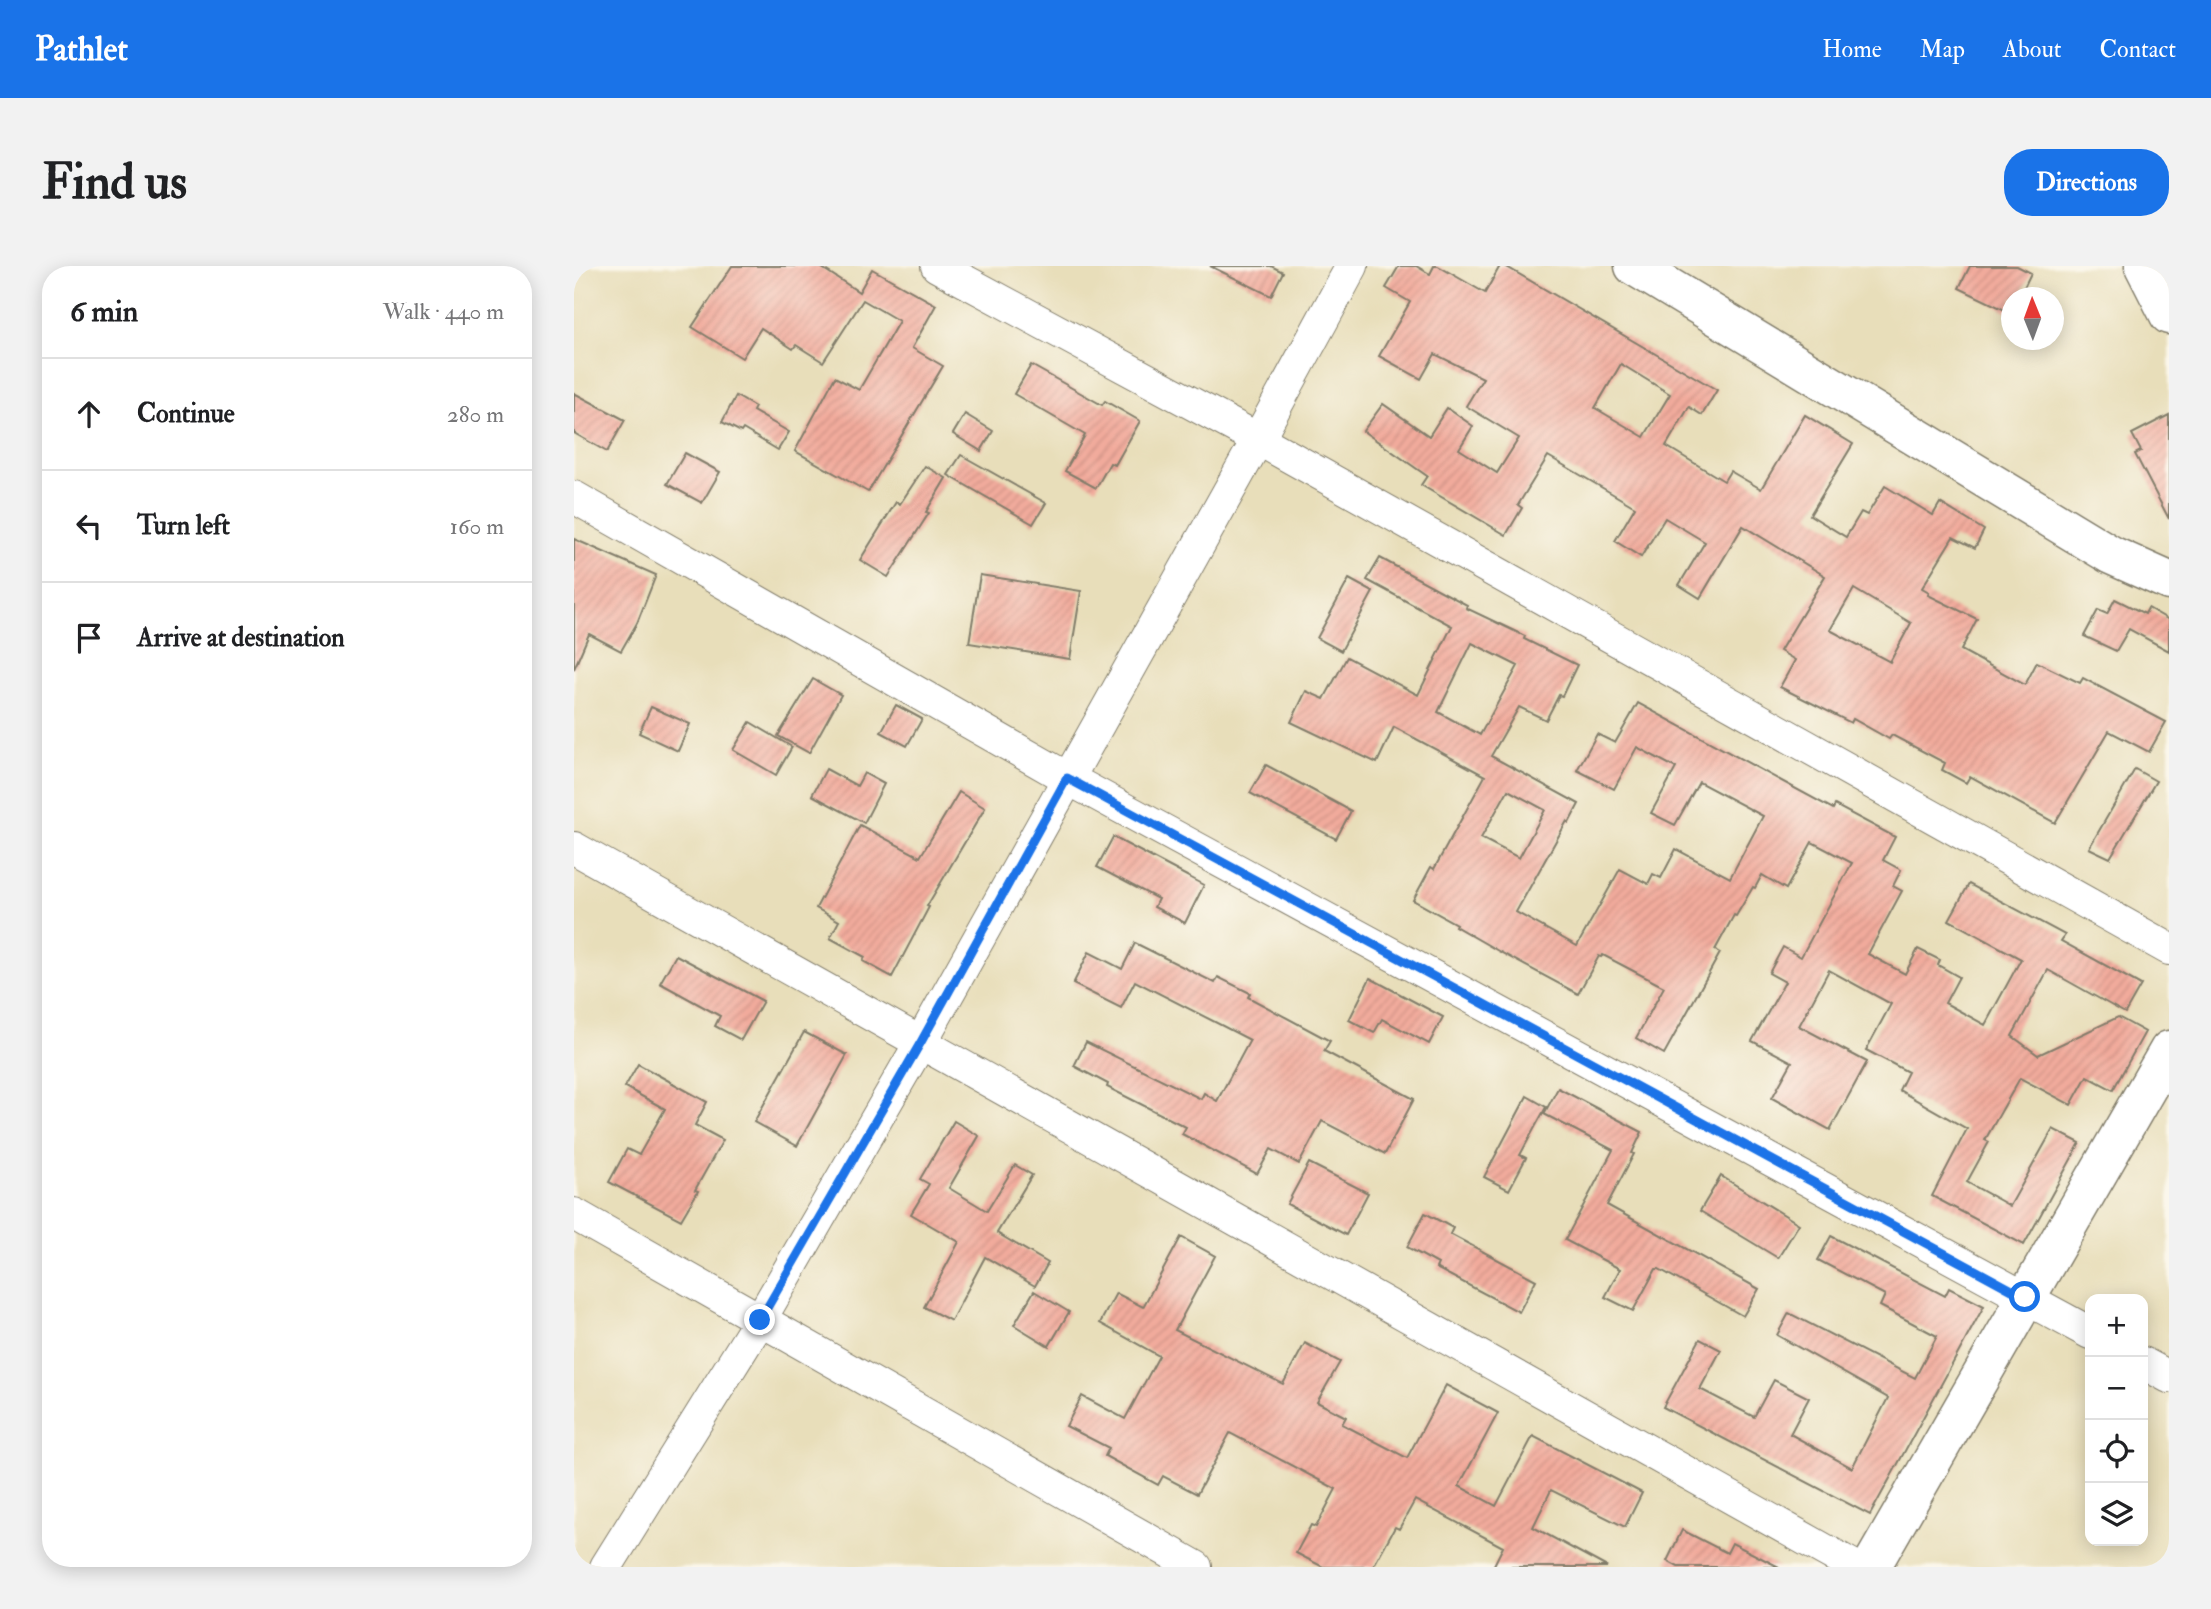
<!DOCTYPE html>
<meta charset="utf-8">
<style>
body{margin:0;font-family:"IM FELL Double Pica",serif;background:#f2f2f2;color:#202124}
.controls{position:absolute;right:21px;bottom:21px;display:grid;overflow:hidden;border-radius:14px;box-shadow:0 4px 18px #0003}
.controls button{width:63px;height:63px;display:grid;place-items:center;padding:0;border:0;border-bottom:2px solid #e0e0e0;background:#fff;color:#202124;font:35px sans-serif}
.compass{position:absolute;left:1427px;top:21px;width:63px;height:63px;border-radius:50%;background:#fff;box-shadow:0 4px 18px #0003;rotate:359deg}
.stop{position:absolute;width:21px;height:21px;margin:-16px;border:5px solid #1a73e8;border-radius:50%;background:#fff}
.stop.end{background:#1a73e8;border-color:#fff;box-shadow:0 2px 7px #0008}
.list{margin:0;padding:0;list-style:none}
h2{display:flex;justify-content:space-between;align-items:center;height:91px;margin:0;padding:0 28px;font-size:30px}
h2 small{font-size:23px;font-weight:400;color:#757577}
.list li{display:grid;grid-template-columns:46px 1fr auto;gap:21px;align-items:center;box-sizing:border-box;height:112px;padding:0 28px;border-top:2px solid #e0e0e0}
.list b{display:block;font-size:26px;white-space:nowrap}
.list em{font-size:23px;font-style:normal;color:#757577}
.icon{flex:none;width:38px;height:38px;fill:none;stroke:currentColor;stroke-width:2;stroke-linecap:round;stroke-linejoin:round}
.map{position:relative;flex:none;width:1595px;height:1301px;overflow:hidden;border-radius:28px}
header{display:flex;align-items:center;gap:42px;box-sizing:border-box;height:98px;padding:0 35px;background:#1a73e8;color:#fff}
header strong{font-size:33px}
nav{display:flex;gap:38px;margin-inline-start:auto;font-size:24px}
.intro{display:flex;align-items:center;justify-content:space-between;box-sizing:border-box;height:168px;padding:0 42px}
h1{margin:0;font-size:49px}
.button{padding:18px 32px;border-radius:28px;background:#1a73e8;color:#fff;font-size:24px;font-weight:700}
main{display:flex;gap:42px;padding:0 42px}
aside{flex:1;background:#fff;border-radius:28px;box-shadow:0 4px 18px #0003}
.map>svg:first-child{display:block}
.building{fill:url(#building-hatch);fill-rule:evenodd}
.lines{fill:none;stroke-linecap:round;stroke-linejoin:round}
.minor-casing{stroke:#827d6b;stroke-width:34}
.tertiary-casing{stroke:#827d6b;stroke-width:41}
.minor{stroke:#fff;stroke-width:32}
.tertiary{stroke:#fff;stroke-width:38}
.route{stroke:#1a73e8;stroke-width:9}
</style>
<header>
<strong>Pathlet</strong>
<nav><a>Home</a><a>Map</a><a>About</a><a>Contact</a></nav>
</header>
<div class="intro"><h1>Find us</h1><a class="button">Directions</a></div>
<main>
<aside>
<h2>6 min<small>Walk · 440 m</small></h2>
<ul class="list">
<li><svg class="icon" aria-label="ahead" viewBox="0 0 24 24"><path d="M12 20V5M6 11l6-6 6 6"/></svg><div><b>Continue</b></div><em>280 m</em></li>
<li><svg class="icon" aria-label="left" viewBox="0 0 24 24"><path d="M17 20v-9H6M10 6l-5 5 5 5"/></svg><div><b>Turn left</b></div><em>160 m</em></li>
<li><svg class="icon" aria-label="arrive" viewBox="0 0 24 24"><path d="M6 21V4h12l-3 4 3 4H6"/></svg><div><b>Arrive at destination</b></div></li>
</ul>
</aside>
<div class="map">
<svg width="1595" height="1301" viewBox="0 0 1595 1301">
<defs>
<pattern id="building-hatch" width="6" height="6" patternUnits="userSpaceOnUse" patternTransform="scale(1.75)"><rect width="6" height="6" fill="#f2ab9c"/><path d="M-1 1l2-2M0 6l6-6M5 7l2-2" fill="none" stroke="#cf9386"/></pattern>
</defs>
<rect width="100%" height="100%" fill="#fbf7ec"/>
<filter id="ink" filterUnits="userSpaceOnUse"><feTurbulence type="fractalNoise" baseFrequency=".0143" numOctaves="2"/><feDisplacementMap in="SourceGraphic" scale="14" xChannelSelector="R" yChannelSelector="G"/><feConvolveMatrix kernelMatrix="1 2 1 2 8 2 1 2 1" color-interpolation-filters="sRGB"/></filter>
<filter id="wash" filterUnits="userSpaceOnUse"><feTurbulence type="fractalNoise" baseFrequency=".00686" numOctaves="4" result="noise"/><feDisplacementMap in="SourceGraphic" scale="28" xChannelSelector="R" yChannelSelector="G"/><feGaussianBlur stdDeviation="1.57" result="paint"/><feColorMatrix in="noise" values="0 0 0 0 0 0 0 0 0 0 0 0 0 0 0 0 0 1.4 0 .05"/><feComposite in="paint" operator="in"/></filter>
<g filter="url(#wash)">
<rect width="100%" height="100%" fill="#e8deba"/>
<g id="blocks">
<g class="building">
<path d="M158,0H245L285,26L298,3L362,39L338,82L369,100L294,226L221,185L261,111L285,124L325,55L289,34L249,96L222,79L219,83L187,62L168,92L118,61Z"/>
<path d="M636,0H697L709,6L697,30Z"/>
<path d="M825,0H842L856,8L860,0H864L911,27L926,0H931L1143,124L1128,149L1115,141L1092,180L1150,215L1156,205L1187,223L1231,149L1279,178L1236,249L1272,271L1287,246L1293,249L1311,220L1359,249L1366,237L1410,264L1401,282L1379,271L1348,322L1355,326L1354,329L1403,353L1387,384L1451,419L1463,396L1506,417L1509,412L1592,456L1575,486L1535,465L1481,557L1396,510L1392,517L1368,504L1371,497L1318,469L1315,473L1279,453L1277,457L1206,421L1221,394L1206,385L1251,310L1169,260L1126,332L1105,319L1131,276L1091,252L1067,291L1041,275L1061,241L974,190L944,239L948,242L932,269L847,219L853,210L789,165L809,138L855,170L873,142L899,160L885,183L923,207L945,172L892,140L909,112L861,88L847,113L805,90L836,36L812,22ZM1047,98L1096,128L1070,171L1021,142ZM1280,323L1337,357L1316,396L1256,364Z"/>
<path d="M1396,0H1443L1457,7L1445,32H1438L1437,47L1385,22Z"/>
<path d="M457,99L528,139L531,135L566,155L541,199L536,197L522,222L491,205L511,169L440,128Z"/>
<path d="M0,127L51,154L33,186L0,167Z"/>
<path d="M162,130L181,141L179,145L215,166L204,184L169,163L167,166L148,156Z"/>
<path d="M391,148L419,165L407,185L379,168Z"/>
<path d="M1595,149V253L1561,188L1567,185L1558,168Z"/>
<path d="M111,187L146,206L128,237L93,218Z"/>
<path d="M387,189L472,237L459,258L374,209Z"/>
<path d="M351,200L372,212L352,246L355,247L314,311L286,294L322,236L326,238Z"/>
<path d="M0,273L82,309L63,357L47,385L15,368L0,403Z"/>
<path d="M806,292L893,339L892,342L951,370L950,373L1003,399L988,430L985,429L972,454L945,441L917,490L1005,538L995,557L993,555L942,646L1003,680L1046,603L1074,618L1079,608L1087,612L1102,583L1156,612L1189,550L1125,516L1101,559L1077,547L1102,502L1063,481L1040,523L1003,504L1023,468L1041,477L1064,437L1259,543L1261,539L1321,571L1309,594L1327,604L1319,620L1328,625L1294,688L1331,708L1344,683L1366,694L1364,699L1385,711L1371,737L1411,759L1447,693L1375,654L1395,618L1491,669L1487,675L1567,719L1551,747L1474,704L1438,770L1464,789L1544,751L1571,766L1539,824L1513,810L1497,839L1446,812L1411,874L1415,876L1393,916L1436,940L1479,863L1506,877L1450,979L1358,930L1393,863L1325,824L1334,806L1292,784L1317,738L1255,704L1225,760L1293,796L1256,864L1198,832L1218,796L1178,775L1211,716L1195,707L1209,681L1227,691L1278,597L1238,576L1212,623L1188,609L1181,622L1179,621L1162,650L1160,649L1141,684L1146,687L1090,788L1062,772L1090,721L1029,689L1027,691L1025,690L1004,728L926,686L881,660L882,658L839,634L857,601L860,603L911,510L820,461L803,497L717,456L732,425L750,433L773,391L844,429L878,360L793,314ZM898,377L944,400L906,469L864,446ZM934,524L971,544L945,592L907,572Z"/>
<path d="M406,309L507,325L496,393L395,377Z"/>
<path d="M775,313L799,326L767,385L743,372Z"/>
<path d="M1541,333L1571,348L1574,342L1595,354V385L1555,363L1542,385L1510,370L1524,344L1533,348Z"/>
<path d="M239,413L267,429L235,487L204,470Z"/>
<path d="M322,439L348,453L333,480L307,466Z"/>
<path d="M77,441L116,458L104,485L65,467Z"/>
<path d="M176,456L218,481L202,509L159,484Z"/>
<path d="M692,499L777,545L762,573L676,527Z"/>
<path d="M252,503L283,520L290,507L310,518L290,557L238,529Z"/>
<path d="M1561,503L1582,515L1536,592L1515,582Z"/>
<path d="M385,526L411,542L353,640L355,641L318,711L289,695L291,691L256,672L265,655L242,642L286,559L346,591Z"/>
<path d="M539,571L630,619L611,657L580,641L584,633L523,601Z"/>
<path d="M561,677L641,717L644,711L676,727L674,731L756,775L750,785L840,833L811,888L748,855L725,898L697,883L683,908L608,868L612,861L533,821L534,818L500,800L512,776L627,833L630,827L643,835L676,774L561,715L547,742L499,718L515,686L548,703Z"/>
<path d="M102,689L189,735L167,774L141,760L146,750L86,717Z"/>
<path d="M796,712L869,751L855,778L808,753L800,767L775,754Z"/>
<path d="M230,766L273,789L223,880L180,856Z"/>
<path d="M64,798L133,836L121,859L149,874L121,924L124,925L107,954L35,916L53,883L65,889L91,843L51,821Z"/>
<path d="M984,822L1068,866L1058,887L1060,888L1033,939L1185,1023L1169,1050L1085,1003H1082L1059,1045L1031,1031L1046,1003L991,974L1039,884L970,848Z"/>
<path d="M953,830L972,841L946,889L952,892L935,924L910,911Z"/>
<path d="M380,855L405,870L375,922L413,945L441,899L458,909L423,967L474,997L461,1020L411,991L377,1055L350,1041L385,976L337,948L355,918L346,913Z"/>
<path d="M735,897L794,927L772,969L713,938Z"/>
<path d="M1147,910L1225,958L1204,992L1126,945Z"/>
<path d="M851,947L879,962L876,968L962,1014L945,1046L862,1002L864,998L833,981Z"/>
<path d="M1257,970L1371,1030L1375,1022L1410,1040L1296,1249L1089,1141L1126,1073L1147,1084L1126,1123L1180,1151L1200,1114L1235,1132L1216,1168L1278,1202L1314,1132L1203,1069L1215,1047L1341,1112L1363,1070L1306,1040L1311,1029L1244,994Z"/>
<path d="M607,971L641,990L601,1064L709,1118L731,1077L766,1096L743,1136L772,1151L768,1158L833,1192L872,1119L924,1147L885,1220L922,1240L959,1170L1068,1227L1051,1261L977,1224L959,1261L1033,1301H919L929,1281L841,1234L825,1263L821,1261L799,1301H749L722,1287L737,1259L742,1261L762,1223L656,1167L623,1228L589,1210L584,1219L531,1190L535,1182L492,1160L508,1130L551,1153L585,1090L526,1057L542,1027L569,1041Z"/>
<path d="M460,1025L495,1046L475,1080L440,1059Z"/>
<path d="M1108,1264L1153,1287L1158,1277L1205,1301H1104L1093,1295Z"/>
</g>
</g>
</g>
<g filter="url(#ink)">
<use href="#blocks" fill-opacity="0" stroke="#827d6b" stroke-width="2"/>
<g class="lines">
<defs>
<g id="minor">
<path d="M363,0L684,173L1595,683"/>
<path d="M0,231L493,512L1516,1067"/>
<path d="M0,582L1281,1301"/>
<path d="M0,948L622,1301"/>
<path d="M1569,1097L1595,1111"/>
<path d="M32,1301L186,1054L347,776L684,173L778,0"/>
</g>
<g id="tertiary">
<path d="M1060,0L1537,289L1595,315"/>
<path d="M1570,0L1595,49"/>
<path d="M1297,1301L1595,784"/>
</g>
</defs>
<use href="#minor" class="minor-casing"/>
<use href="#tertiary" class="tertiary-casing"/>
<use href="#minor" class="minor"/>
<use href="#tertiary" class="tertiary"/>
</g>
</g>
<g class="lines" filter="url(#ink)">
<path class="route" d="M186,1054L347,776L493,512L1451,1031"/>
</g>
</svg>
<div class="controls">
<button>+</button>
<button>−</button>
<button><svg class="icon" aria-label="locate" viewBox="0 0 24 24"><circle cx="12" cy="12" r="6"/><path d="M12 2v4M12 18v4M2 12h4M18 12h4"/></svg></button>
<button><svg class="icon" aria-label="layers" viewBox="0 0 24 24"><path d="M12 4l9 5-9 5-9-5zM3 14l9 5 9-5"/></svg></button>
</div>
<svg class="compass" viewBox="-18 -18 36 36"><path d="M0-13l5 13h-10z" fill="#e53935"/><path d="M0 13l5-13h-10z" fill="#757577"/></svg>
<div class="stop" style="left:1451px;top:1031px"></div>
<div class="stop end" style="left:186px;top:1054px"></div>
</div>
</main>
